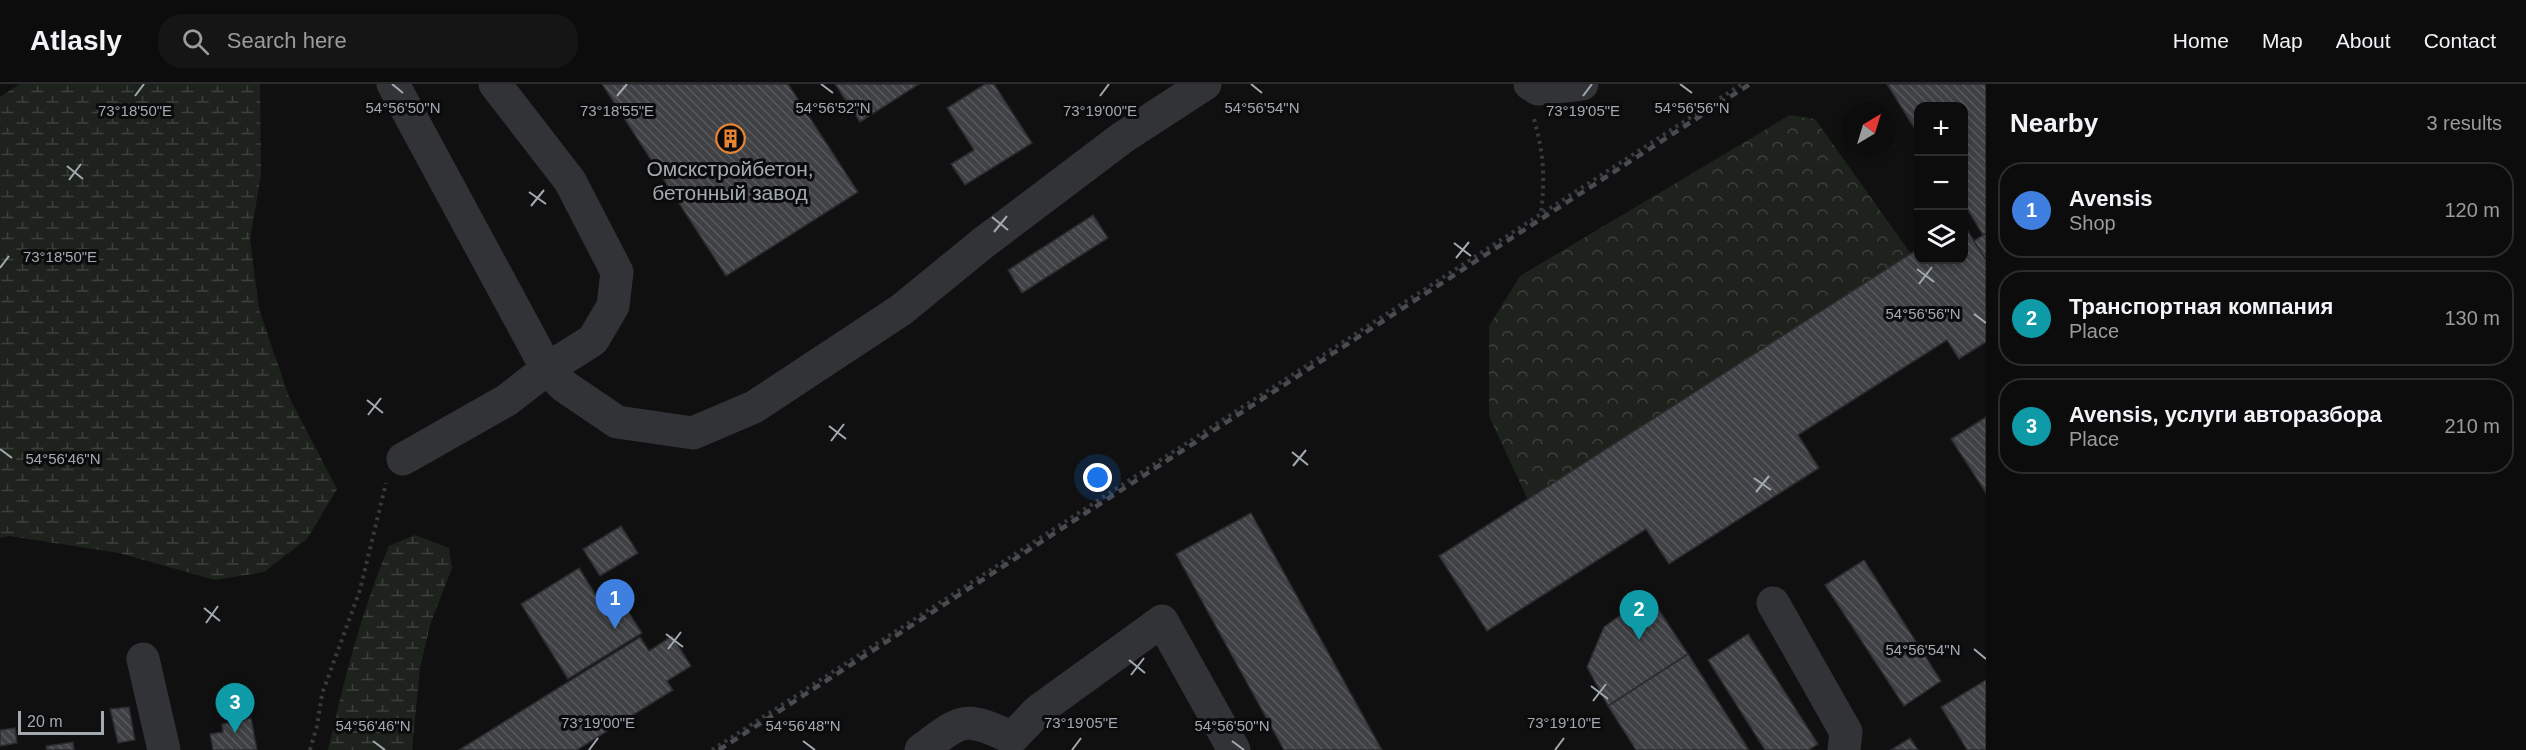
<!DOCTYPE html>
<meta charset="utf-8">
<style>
body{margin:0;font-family:Arial,sans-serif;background:#151516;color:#f1f3f6}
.controls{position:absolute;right:18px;top:18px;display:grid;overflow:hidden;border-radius:12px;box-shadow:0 3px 9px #0003}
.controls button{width:54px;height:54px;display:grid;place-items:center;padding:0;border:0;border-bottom:2px solid #2c2c2e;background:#0c0c0d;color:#f1f3f6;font:30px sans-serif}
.compass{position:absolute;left:1842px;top:18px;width:54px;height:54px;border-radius:50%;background:#0c0c0d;box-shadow:0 3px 9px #0003;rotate:38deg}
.scale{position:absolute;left:18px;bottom:15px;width:86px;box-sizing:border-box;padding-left:6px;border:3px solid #a2aab1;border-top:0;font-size:16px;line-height:21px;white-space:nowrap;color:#a2aab1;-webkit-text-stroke:4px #0b0b0c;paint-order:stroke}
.you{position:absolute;left:1098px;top:394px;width:21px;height:21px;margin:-15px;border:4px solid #fff;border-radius:50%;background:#1a73e8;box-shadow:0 0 0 9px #1a73e833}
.badge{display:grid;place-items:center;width:39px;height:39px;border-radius:50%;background:#ea580c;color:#fff;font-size:20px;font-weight:700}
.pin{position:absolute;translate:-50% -50px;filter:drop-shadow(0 2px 3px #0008)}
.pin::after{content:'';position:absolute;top:32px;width:21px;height:18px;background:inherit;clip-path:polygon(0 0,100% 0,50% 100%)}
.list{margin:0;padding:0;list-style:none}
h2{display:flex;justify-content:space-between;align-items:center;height:78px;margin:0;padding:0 24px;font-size:26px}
h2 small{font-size:20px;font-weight:400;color:#9a9b9d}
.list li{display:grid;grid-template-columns:39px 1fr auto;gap:18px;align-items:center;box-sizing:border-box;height:96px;margin:0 12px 12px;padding:0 12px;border:2px solid #2c2c2e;border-radius:24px}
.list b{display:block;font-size:22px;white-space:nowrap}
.list p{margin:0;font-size:20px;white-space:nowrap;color:#9a9b9d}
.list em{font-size:20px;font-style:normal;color:#9a9b9d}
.icon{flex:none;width:33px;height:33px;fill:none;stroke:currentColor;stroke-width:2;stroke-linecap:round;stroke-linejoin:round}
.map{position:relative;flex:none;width:1986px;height:666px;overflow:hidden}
header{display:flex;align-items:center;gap:36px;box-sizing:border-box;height:84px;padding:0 30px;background:#0c0c0d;border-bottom:2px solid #2c2c2e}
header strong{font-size:28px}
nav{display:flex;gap:33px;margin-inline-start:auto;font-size:21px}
.search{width:420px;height:54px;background:#151516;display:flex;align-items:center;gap:15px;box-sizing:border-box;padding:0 21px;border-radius:24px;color:#9a9b9d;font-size:22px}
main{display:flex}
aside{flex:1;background:#0c0c0d}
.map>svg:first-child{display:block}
.forest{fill:url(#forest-crowns)}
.wetland{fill:url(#wetland-marsh)}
.building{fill:url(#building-back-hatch);stroke:#2a2b2d;stroke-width:1.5}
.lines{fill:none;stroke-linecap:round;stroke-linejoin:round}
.path{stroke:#373a3d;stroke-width:4;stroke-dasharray:3 4.5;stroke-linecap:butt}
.minor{stroke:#313336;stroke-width:33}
.rail{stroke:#484b4f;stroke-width:4.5;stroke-dasharray:8 6;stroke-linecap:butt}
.ticks{fill:none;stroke:#a2aab1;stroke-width:2}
.labels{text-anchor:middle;stroke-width:6;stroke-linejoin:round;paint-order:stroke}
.poi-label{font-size:21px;fill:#a2aab1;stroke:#0b0b0c}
.ticks-label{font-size:15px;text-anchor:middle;fill:#a2aab1;stroke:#0b0b0c;stroke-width:6;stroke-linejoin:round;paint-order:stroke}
</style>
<header>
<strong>Atlasly</strong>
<div class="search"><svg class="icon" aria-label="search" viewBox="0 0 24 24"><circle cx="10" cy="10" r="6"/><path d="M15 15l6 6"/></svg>Search here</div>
<nav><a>Home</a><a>Map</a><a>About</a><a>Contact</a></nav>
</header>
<main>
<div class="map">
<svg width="1986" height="666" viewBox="0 0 1986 666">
<defs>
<pattern id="forest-crowns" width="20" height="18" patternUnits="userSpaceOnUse" patternTransform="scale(1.5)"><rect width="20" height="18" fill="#1d231c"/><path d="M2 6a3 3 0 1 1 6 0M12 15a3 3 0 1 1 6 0" fill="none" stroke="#3b403b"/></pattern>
<pattern id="wetland-marsh" width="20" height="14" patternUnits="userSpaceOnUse" patternTransform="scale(1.5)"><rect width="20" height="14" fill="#1d231c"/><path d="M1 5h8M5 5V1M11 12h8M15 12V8" fill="none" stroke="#3b403b"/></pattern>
<pattern id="building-back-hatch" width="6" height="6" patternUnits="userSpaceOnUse" patternTransform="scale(1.5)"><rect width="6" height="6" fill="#3f4144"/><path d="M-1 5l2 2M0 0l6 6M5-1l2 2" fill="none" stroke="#585a5d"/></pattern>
</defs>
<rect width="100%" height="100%" fill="#101011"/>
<path class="forest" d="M1790,31L1815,35L1911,170L1528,416L1489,332V242L1520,192Z"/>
<g class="wetland">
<path d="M20,0H260L261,91L250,155L259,225L289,313L337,405L307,455L264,488L215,496L119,469L9,452L0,454V13Z"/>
<path d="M415,451L449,464L452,484L430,541L420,584L412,666H328C344,596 361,528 389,462Z"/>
</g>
<g class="building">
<path d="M602,0H788L858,108L726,192Z"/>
<path d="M835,0H919L860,38Z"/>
<path d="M985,0H994L1032,59L965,101L951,80L974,66L947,24Z"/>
<path d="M1887,0H1986V149L1983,151L1964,120V22H1918V50Z"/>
<path d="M1093,131L1108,154L1022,209L1008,186Z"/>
<path d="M1964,141L1986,176V258L1959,275L1947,256L1798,351L1819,384L1669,480L1646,445L1487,547L1439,472L1918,165V176H1964Z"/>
<path d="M1986,149V176L1974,157Z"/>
<path d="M1986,333V409L1951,355Z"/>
<path d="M1251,429L1382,666H1284L1176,470Z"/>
<path d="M621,442L638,469L600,492L583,465Z"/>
<path d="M1864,476L1941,597L1904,622L1825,501Z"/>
<path d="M579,484L608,531L624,521L642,549L568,595L521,520Z"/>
<path d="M1649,511L1688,570L1608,622L1587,583L1604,543Z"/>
<path d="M1748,550L1818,660L1809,666H1765L1708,576Z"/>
<path d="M672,552L691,582L667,597L673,606L577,666H459L640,553L649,567Z"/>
<path d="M1688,570L1749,666H1636L1608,622Z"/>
<path d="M1986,596V666H1967L1941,623Z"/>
<path d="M129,623L135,656L118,659L110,625Z"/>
<path d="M251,634L257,666H213L210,650L223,648L222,640Z"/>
<path d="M15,644L17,659L0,662V646Z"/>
<path d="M1910,654L1918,666H1891Z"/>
<path d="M73,658L74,666H47L46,662Z"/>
</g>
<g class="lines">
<g class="path">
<path d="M1534,35C1544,71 1545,93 1541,130"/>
<path d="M310,666L317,642L322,610L360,506L386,399"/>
<path d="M712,666L1742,0"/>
</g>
<g class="minor">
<path d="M393,0L547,285L564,302L617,338L693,349L754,323L901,226L983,159L1122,54L1205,0"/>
<path d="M1530,0L1538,5L1582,0"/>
<path d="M403,375L507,316L547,285L593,256L613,222L617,188L570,97L495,0"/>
<path d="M1773,519L1846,648L1844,666"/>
<path d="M143,575L164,666"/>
<path d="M921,666C962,636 963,630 1012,654L1039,626L1162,537L1234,666"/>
</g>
<path class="rail" d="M719,666L1750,0"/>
</g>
<path class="ticks" d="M392,0L403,9M821,0L833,9M1251,0L1262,9M1680,0L1692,9M135,12L144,0M617,12L627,0M1100,12L1109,0M1583,12L1592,0M67,82L83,95M69,96L81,80M529,108L546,120M531,122L544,106M992,133L1008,146M994,148L1007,132M1454,159L1471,172M1456,174L1469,158M0,184L9,172M1917,185L1934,198M1919,200L1932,183M1974,230L1986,239M367,316L383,329M368,331L381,314M829,342L846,355M831,357L844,340M0,365L12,374M1292,368L1308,381M1293,382L1306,366M1754,394L1771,406M1756,408L1769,392M204,524L220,537M206,539L218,522M666,550L683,563M668,565L681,548M1974,565L1986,575M1129,576L1145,589M1131,591L1144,574M1591,602L1608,615M1593,617L1606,600M373,657L385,666M803,657L815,666M1232,657L1244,666M589,666L598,654M1072,666L1081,654M1555,666L1564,654"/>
<defs>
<symbol id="building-ring" viewBox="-11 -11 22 22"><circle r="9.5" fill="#0b0b0c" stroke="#e78432" stroke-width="1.5"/><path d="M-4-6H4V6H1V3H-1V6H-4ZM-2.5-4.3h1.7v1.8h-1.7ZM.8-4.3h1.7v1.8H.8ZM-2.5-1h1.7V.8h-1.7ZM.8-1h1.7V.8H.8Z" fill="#e78432"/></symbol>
</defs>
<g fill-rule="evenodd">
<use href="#building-ring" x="714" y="38" width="33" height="33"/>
</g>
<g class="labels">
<g class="poi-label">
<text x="730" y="92">Омскстройбетон,<tspan x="730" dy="24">бетонный завод</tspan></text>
</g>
</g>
<g class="ticks-label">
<text x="1692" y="29">54°56'56"N</text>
<text x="403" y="29">54°56'50"N</text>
<text x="833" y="29">54°56'52"N</text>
<text x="1262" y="29">54°56'54"N</text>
<text x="135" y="32">73°18'50"E</text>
<text x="617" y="32">73°18'55"E</text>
<text x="1100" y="32">73°19'00"E</text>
<text x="1583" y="32">73°19'05"E</text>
<text x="60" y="178">73°18'50"E</text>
<text x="1923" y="235">54°56'56"N</text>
<text x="63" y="380">54°56'46"N</text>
<text x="1923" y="571">54°56'54"N</text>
<text x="598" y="644">73°19'00"E</text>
<text x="1081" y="644">73°19'05"E</text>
<text x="1564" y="644">73°19'10"E</text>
<text x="373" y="647">54°56'46"N</text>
<text x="803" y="647">54°56'48"N</text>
<text x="1232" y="647">54°56'50"N</text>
</g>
</svg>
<div class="controls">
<button>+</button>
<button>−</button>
<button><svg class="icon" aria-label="layers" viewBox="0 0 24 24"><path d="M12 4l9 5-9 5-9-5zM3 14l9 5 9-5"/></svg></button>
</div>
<svg class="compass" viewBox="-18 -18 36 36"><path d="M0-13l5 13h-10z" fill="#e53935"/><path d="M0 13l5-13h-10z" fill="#9a9b9d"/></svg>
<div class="scale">20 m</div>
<div class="you"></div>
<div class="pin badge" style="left:615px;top:545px;background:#3f7fe0">1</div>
<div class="pin badge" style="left:1639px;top:556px;background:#0f9aa8">2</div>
<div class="pin badge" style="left:235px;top:649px;background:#0f9aa8">3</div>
</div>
<aside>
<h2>Nearby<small>3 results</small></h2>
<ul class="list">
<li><span class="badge" style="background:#3f7fe0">1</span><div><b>Avensis</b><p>Shop</p></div><em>120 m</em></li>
<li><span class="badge" style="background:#0f9aa8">2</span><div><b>Транспортная компания</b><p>Place</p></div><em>130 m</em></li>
<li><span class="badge" style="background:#0f9aa8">3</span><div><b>Avensis, услуги авторазбора</b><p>Place</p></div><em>210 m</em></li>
</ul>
</aside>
</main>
